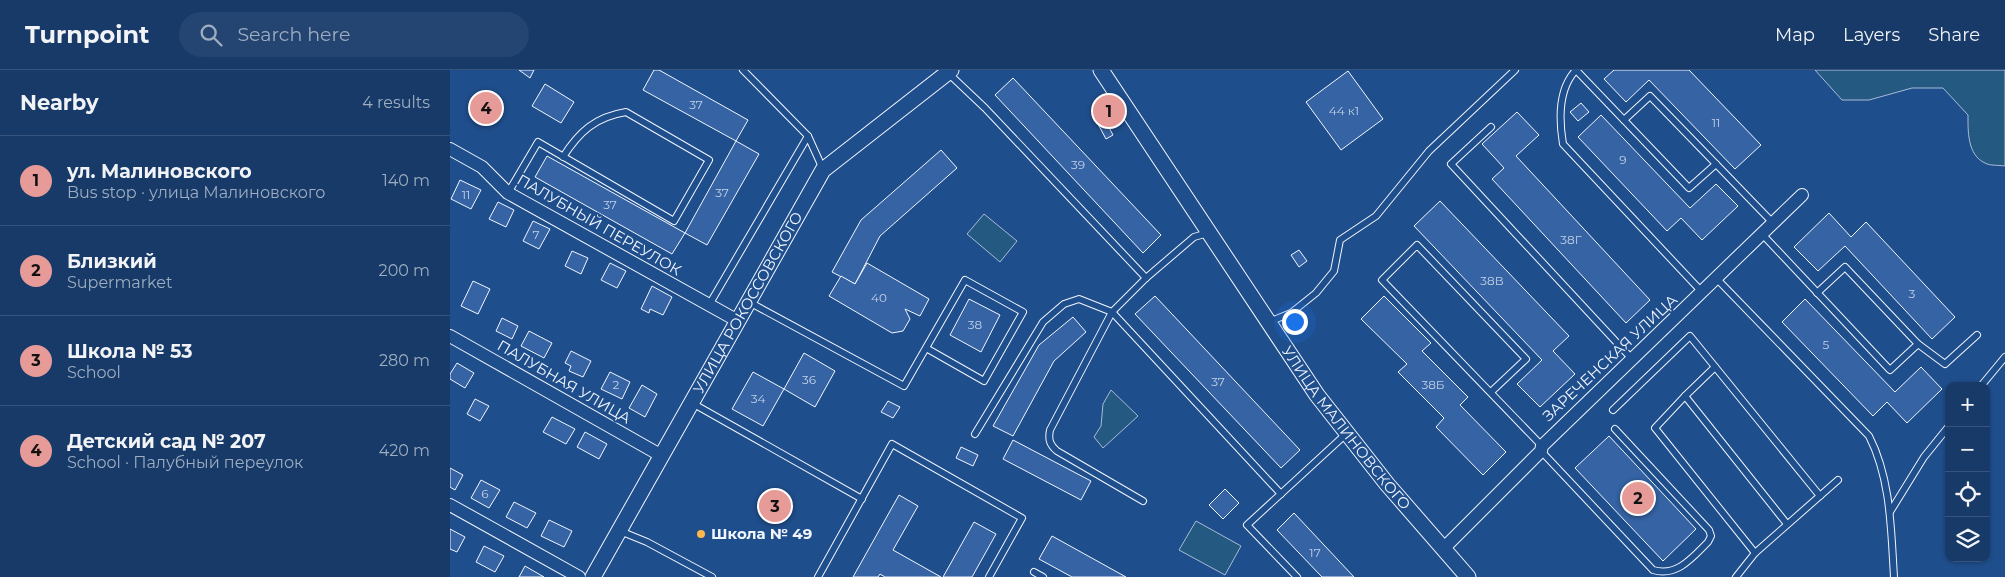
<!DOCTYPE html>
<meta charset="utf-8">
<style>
body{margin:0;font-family:Montserrat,sans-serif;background:#244571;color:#f1f3f6}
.controls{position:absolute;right:15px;bottom:15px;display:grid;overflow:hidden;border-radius:10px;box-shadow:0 1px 4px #0004}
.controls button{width:45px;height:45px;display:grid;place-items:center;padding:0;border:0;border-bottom:1px solid #36547d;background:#173a69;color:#f1f3f6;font:25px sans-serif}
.you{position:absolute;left:844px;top:251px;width:18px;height:18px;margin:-12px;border:4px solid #fff;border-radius:50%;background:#1a73e8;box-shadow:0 0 0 8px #1a73e833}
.badge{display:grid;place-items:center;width:32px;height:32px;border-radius:50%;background:#e69b98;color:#111;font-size:16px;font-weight:700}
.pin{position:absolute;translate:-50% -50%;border:2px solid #fff;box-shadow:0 1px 5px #0006}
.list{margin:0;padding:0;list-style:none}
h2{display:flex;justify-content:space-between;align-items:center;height:65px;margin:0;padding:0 20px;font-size:21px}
h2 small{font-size:16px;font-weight:400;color:#9eadc0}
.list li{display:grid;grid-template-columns:32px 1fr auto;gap:15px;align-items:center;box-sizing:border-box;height:90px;padding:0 20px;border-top:1px solid #36547d}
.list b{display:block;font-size:19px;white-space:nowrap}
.list p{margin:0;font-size:16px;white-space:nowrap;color:#9eadc0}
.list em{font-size:16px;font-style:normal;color:#9eadc0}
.icon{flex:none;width:28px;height:28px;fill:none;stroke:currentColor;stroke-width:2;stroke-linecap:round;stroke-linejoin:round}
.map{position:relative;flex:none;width:1555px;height:507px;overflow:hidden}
header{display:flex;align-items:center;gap:30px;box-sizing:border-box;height:70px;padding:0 25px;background:#173a69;border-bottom:1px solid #36547d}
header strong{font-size:24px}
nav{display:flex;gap:28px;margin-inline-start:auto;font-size:18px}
.search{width:350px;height:45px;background:#244571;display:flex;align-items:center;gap:12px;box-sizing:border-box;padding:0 18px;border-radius:28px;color:#9eadc0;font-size:19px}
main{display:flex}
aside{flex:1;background:#173a69}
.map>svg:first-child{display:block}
.green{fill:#245a82;stroke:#a8bbd7}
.building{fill:#3563a3;stroke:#f2f6ff}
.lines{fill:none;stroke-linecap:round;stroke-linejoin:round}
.service-casing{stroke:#f2f6ff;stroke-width:8}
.minor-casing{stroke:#f2f6ff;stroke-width:14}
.tertiary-casing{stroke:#f2f6ff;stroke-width:17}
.service{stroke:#1f4e8c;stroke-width:6}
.minor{stroke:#1f4e8c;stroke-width:12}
.tertiary{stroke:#1f4e8c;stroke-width:15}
.poi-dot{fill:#ffb74d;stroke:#1f4e8c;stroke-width:2}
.labels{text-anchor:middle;stroke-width:4;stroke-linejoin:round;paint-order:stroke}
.number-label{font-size:12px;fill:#c3d1e8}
.street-label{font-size:15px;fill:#f2f6ff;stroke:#1f4e8c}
.poi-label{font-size:15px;font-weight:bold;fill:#f2f6ff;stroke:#1f4e8c;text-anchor:start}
</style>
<header>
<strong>Turnpoint</strong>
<div class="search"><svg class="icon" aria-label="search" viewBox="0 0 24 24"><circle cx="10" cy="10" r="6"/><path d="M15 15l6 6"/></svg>Search here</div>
<nav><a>Map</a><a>Layers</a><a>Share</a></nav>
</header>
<main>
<aside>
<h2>Nearby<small>4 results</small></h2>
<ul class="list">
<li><span class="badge">1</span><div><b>ул. Малиновского</b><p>Bus stop · улица Малиновского</p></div><em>140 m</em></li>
<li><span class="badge">2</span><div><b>Близкий</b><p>Supermarket</p></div><em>200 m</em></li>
<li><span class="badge">3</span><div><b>Школа № 53</b><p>School</p></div><em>280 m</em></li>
<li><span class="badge">4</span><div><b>Детский сад № 207</b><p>School · Палубный переулок</p></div><em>420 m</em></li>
</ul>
</aside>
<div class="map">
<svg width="1555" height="507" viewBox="0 0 1555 507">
<rect width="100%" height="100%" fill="#1f4e8c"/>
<g class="green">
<path d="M1365,0H1555V96C1549,95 1540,96 1535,93C1517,85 1518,60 1518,45L1493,18H1462L1419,30H1392Z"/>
<path d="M534,144L567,171L550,192L517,164Z"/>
<path d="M661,320L688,346L653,378L644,367L651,356L653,334Z"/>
<path d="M746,451L791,476L775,505L729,480Z"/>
</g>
<g class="building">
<path d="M69,0H84L80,8Z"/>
<path d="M204,0H209L298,50L286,71L193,20Z"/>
<path d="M1164,0H1239L1311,75L1285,99L1199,10L1176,32L1154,9Z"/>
<path d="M898,1L933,49L891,80L856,32Z"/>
<path d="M563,8L711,165L693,183L545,25Z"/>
<path d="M95,14L124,32L111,53L82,36Z"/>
<path d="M1131,33L1139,42L1128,51L1120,42Z"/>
<path d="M1067,42L1089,65L1066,86L1200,230L1176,253L1042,109L1054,98L1032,74Z"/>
<path d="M1151,45L1240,138L1266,114L1288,136L1252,170L1231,148L1217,161L1128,67Z"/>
<path d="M655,50L663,65L656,69L648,54Z"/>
<path d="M286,71L309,84L257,175L235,163Z"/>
<path d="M491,80L507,98L430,166L405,214L382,202L411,150Z"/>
<path d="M97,86L235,163L222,184L85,107Z"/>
<path d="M10,110L31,120L21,139L1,129Z"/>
<path d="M990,131L1119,266L1103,281L1125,304L1090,337L1067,314L1092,290L964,156Z"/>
<path d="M48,132L64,140L56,157L39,149Z"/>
<path d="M1379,143L1401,167L1416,152L1505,247L1482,269L1395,176L1368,201L1344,177Z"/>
<path d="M83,151L100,159L89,179L73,171Z"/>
<path d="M849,180L857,191L849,197L841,185Z"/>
<path d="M122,181L138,188L131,204L115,196Z"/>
<path d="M160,193L176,201L167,218L151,210Z"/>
<path d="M417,193L479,229L470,246L455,239L460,249L453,261L442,263L379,226L391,206L405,214Z"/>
<path d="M23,211L40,219L28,244L11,236Z"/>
<path d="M202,216L222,227L213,245L200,239L199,243L191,239Z"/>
<path d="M705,226L850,380L831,398L685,244Z"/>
<path d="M934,226L981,273L972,281L1018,327L1010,335L1056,382L1033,405L986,357L994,348L948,302L957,294L911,249Z"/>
<path d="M519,229L550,245L531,282L500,265Z"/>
<path d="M1355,229L1445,322L1471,297L1492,319L1457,353L1437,332L1423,346L1332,252Z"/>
<path d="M623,247L636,262L604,291L563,366L543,356L589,275Z"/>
<path d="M52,248L68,256L62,269L46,261Z"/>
<path d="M79,261L102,273L94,288L71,276Z"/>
<path d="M121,281L141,291L133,307L119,301L121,296L115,293Z"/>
<path d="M354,283L385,301L365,337L334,319Z"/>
<path d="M7,293L24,303L15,318L0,309V304Z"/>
<path d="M160,302L180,312L172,329L151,319Z"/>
<path d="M303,302L334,319L313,356L282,339Z"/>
<path d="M192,315L207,324L195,347L179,338Z"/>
<path d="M25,329L39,336L30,351L17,344Z"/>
<path d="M438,331L450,337L443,348L431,342Z"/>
<path d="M102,347L125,359L116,374L93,362Z"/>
<path d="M135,362L157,374L149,389L127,377Z"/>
<path d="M1159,366L1246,459L1213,491L1125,398Z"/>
<path d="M563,370L641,411L631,430L553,389Z"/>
<path d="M511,377L528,385L523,396L506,388Z"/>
<path d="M0,398L13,405L5,420L0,417Z"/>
<path d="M31,410L50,420L39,438L21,428Z"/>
<path d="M775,419L789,433L773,449L759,435Z"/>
<path d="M449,425L468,436L443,480L491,507H435L430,504L428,507H403Z"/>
<path d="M64,432L86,443L77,458L56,447Z"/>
<path d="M844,443L904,507H872L827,460Z"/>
<path d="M99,450L122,461L114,477L91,466Z"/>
<path d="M524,452L546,464L522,507H493Z"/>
<path d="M0,459L15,467L7,482L0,479Z"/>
<path d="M602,466L676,507H622L589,489Z"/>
<path d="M34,476L54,486L45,502L26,492Z"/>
<path d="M75,496L94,507H69Z"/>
</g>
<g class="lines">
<defs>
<g id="service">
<path d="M293,0L358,66"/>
<path d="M1126,0C1108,19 1109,50 1113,74L1252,222"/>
<path d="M1126,0L1239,118L1266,94L1323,153"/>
<path d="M498,3L535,38L696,208"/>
<path d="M1174,50L1200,26L1266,94"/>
<path d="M1041,57L1001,94L1182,289"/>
<path d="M58,123L88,72L224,151L259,90L176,42C145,47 129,62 113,87"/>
<path d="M1313,165L1440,300L1468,274L1495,294L1527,265"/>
<path d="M1266,208L1419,366C1441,409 1441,460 1444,507"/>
<path d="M1367,223L1395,197L1468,274"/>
<path d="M299,232L454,316L515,210L573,242L534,311L476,278"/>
<path d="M259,235L358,66L373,99"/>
<path d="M819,252L841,243L866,223L884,201L890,170L926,146L979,81L1065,0"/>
<path d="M1531,316L1555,287"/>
<path d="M1041,322L1076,289L967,175L932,210L1092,376"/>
<path d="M1235,326L1265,297"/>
<path d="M242,333L412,429"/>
<path d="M1163,340L1240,266L1370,426"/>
<path d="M525,364L593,252L614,234L629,229L662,242L831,424"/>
<path d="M1091,381L1203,500C1227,507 1242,488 1258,472L1261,466L1259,460L1165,359"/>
<path d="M693,431L607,381C600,375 598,370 600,360L662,242L696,208L744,167L758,163"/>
<path d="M1440,442L1474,387L1499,356"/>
<path d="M170,461L197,472L262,507"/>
<path d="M1305,483L1205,358L1235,326L1337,454"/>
<path d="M584,502L593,507"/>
<path d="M368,507L442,374L572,448L539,507"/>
<path d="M847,507L797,455L896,364"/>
<path d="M1286,507L1305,483L1388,410"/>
</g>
<g id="minor">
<path d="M0,79L32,97L58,123L288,251"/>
<path d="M0,266L212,386"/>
<path d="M0,435L129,507"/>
<path d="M994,478L1091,381L1092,376L1352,125"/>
</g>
<g id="tertiary">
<path id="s1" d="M651,0L867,325L937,414L1018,507"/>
<path id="s2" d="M143,507L373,100L501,0"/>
</g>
</defs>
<use href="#service" class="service-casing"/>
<use href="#minor" class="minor-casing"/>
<use href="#tertiary" class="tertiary-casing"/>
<use href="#service" class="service"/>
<use href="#minor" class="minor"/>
<use href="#tertiary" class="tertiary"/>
</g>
<circle class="poi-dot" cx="251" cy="464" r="5"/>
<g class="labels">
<g class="number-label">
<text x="246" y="39">37</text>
<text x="894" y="45">44 к1</text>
<text x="1266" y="57">11</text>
<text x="1173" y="94">9</text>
<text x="628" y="99">39</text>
<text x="272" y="127">37</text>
<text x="16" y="129">11</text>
<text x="160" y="139">37</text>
<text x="86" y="169">7</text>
<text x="1121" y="174">38Г</text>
<text x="1042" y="215">38В</text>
<text x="1462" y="228">3</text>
<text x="429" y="232">40</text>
<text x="525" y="259">38</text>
<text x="1376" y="279">5</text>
<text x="359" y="314">36</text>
<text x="768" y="316">37</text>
<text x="166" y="319">2</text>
<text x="983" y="319">38Б</text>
<text x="308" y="333">34</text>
<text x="35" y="428">6</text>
<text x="865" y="487">17</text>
</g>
<g class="street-label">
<text transform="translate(149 155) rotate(30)" y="5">ПАЛУБНЫЙ ПЕРЕУЛОК</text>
<text dy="5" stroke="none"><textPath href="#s2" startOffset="315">УЛИЦА РОКОССОВСКОГО</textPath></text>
<text transform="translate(1160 288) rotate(-43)" y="5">ЗАРЕЧЕНСКАЯ УЛИЦА</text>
<text transform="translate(114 312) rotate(30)" y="5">ПАЛУБНАЯ УЛИЦА</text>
<text dy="5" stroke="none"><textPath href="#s1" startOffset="434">УЛИЦА МАЛИНОВСКОГО</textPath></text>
</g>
<g class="poi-label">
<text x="261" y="469">Школа № 49</text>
</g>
</g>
</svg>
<div class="controls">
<button>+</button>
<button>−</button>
<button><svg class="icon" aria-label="locate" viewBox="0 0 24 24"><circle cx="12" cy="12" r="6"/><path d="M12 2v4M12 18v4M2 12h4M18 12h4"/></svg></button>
<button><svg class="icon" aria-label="layers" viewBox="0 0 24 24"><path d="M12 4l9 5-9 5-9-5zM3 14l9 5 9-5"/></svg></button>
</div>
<div class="you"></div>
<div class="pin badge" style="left:659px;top:41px">1</div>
<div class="pin badge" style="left:1188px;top:428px">2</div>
<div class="pin badge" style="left:325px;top:436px">3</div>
<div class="pin badge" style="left:36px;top:38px">4</div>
</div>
</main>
